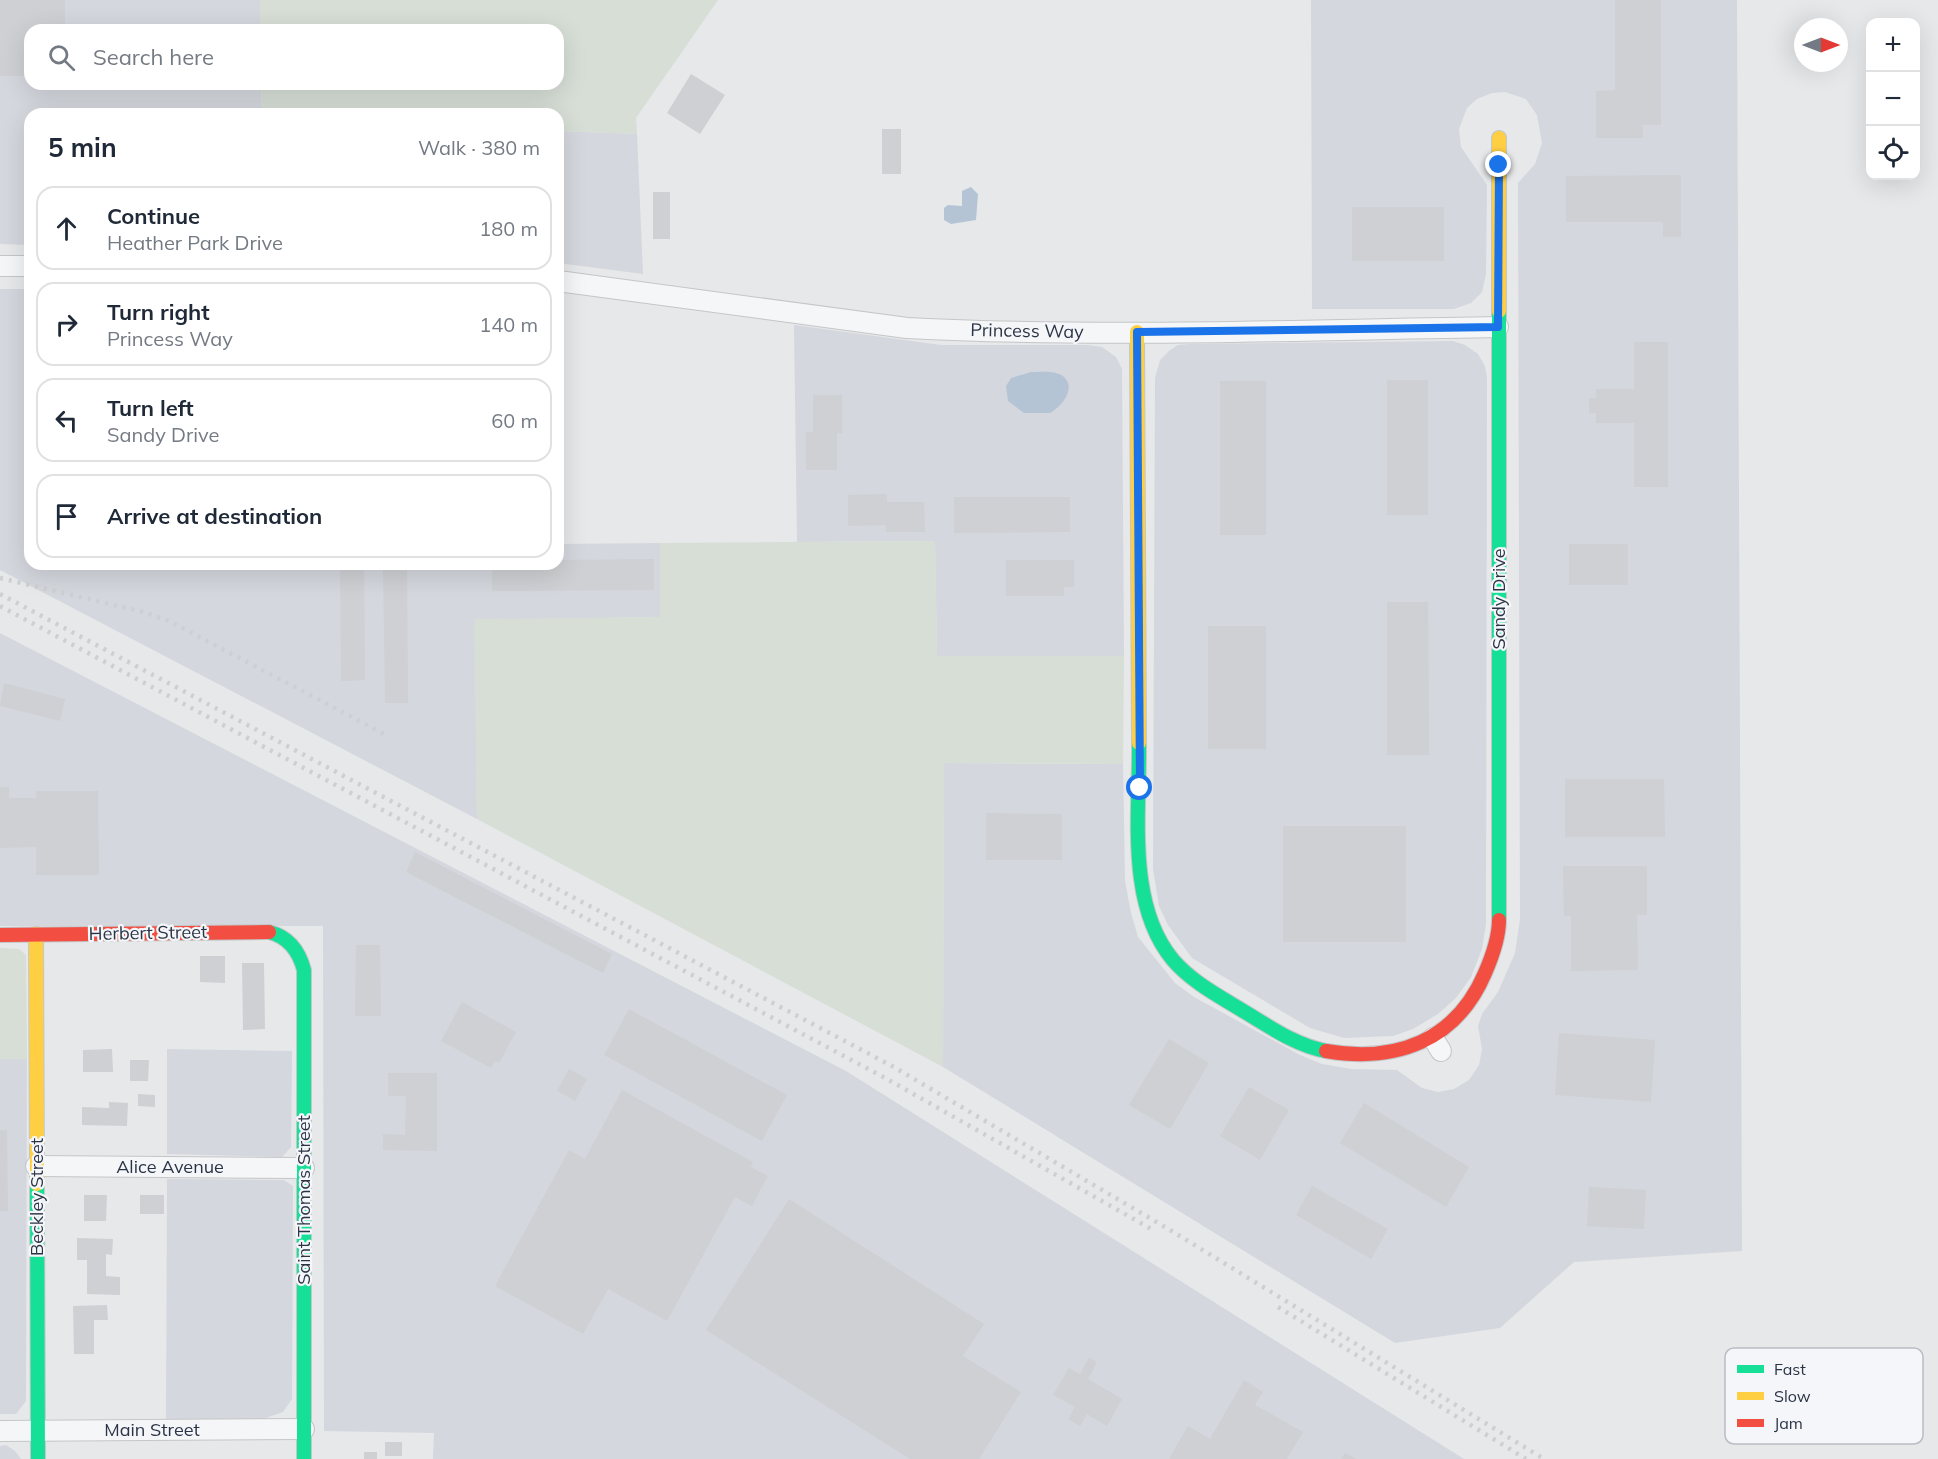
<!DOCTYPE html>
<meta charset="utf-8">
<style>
body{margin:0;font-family:Mulish,sans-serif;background:#f6f6f7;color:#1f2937}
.controls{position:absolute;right:18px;top:18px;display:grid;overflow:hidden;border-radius:12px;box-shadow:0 6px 24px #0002}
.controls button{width:54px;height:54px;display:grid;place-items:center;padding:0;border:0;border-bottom:2px solid #e0e1e3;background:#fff;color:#1f2937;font:30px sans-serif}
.compass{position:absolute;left:1794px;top:18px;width:54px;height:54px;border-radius:50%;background:#fff;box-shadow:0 6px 24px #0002;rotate:90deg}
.stop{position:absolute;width:18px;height:18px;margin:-14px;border:4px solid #1a73e8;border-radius:50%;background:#fff}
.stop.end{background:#1a73e8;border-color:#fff;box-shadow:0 2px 6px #0008}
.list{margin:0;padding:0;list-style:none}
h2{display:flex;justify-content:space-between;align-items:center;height:78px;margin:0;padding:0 24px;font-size:26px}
h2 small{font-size:20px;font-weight:400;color:#747a83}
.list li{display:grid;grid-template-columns:39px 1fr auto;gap:18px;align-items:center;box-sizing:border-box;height:84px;margin:0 12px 12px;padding:0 12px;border:2px solid #e0e1e3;border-radius:18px}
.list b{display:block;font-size:22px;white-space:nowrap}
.list p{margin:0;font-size:20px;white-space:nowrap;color:#747a83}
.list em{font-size:20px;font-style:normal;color:#747a83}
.icon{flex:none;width:33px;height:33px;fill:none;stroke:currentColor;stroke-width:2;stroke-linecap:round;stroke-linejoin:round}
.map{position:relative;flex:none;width:1938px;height:1459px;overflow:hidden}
.search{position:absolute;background:#fff;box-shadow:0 6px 24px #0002;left:24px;top:24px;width:540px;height:66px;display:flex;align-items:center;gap:15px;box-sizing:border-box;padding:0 21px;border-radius:18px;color:#747a83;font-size:22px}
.panel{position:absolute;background:#fff;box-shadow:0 6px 24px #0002;left:24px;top:108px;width:540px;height:462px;border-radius:18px}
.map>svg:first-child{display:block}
.built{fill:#d4d7dd}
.green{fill:#d6ded6}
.water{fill:#b4c4d5}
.building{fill:#ced0d3}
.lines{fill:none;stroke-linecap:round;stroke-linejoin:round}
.street-casing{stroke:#c4c6c8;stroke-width:22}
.fast-casing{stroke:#c4c6c8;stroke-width:16}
.slow-casing{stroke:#c4c6c8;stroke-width:16}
.jam-casing{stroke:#c4c6c8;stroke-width:16}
.street{stroke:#f5f6f7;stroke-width:20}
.fast{stroke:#16e098;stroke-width:14}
.slow{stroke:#ffcf43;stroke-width:14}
.jam{stroke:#f24e42;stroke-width:14}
.rail{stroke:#cecfd2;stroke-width:4.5;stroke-dasharray:3 6;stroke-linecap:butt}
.route{stroke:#1a73e8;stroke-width:8}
.labels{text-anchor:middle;stroke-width:4.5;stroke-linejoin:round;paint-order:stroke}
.street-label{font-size:18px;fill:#2b3445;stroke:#f4f6f9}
.key{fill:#f4f6f9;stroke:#b8bcc3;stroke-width:1.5}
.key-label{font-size:16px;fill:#2b3445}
</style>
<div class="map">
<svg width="1938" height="1459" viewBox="0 0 1938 1459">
<rect width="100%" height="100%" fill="#e6e8ea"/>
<g class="built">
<path d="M0,0H260V30H30V84H261L262,114H30V245L0,244Z"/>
<path d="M1311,0H1737L1742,1251L1574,1262L1500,1328L1395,1343L943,1067L944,763L1123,764L1125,881L1131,913L1138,937L1175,983L1194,997L1300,1055L1322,1064L1351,1069L1397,1070L1422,1088L1438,1092L1454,1089L1469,1080L1479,1065L1482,1049L1478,1026L1482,1014L1498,992L1515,953L1520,919L1518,183L1535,164L1542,143L1537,115L1526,99L1505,92L1492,93L1477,99L1467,108L1459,129L1461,147L1487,185L1486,274L1482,292L1471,303L1454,309H1312Z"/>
<path d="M558,131L637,134L643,274L558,263Z"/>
<path d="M0,289H30V564H558V544L660,543L661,617L475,620L477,819L0,570Z"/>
<path d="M794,325L941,345H1087L1102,347L1116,357L1122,369L1124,656H937L935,541L797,542Z"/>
<path d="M1453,341L1465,345L1478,354L1485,366L1487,378L1486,924L1482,949L1471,977L1456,998L1438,1014L1413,1029L1393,1036L1344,1038L1310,1028L1192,958L1168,925L1159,906L1153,869L1155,378L1160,360L1169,351L1178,345L1189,344Z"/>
<path d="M0,633L846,1071L1464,1459H433L434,1433L324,1431L323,926H0Z"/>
<path d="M167,1049L292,1051L291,1147L282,1157L167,1154Z"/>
<path d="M0,1059H27L26,1401L16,1414H0Z"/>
<path d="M167,1179L284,1180L293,1186L292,1399L283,1412L263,1419H166Z"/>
<path d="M6,1445L15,1451L21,1459H0V1446Z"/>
</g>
<g class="green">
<path d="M260,0H718L636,118L637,134L558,131V114H262L261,84H558V30H260Z"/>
<path d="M935,541L937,656H1124L1123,764L944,763L943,1067L477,819L474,619L660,617V543Z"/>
<path d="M0,948L19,949L26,955L27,1059H0Z"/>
</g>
<g class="water">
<path d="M971,187L978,194L976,220L951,224L944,220V208L948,205L962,206V191Z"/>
<path d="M1031,372C1041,372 1057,370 1064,377C1077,389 1060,408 1050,413H1024L1008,401L1006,386L1011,378Z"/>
</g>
<g class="building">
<path d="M0,0H65V30H30V76H0Z"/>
<path d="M1615,0H1661V125H1643V138H1596V91L1615,90Z"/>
<path d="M691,74L725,95L700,134L667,113Z"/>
<rect x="882" y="129" width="19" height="45"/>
<path d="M1681,175V237H1663V222H1566V176Z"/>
<rect x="653" y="192" width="17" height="47"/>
<rect x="1352" y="207" width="92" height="54"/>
<path d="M1634,342H1668V487H1634V423H1596V413H1589V398H1596V389H1634Z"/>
<rect x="1387" y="380" width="41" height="135"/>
<rect x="1220" y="381" width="46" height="154"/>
<path d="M813,395H842V433H837V470H806V432H813Z"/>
<path d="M887,494V502H924L925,532H886V525L848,526V495Z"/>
<path d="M954,497H1070V532L954,533Z"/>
<rect x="1569" y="544" width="59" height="41"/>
<path d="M654,559V590L492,591V564H558V560Z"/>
<path d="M1006,560H1074V587H1064V596H1006Z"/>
<path d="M340,564H364L365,680L341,681Z"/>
<path d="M383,564H407L408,703H385Z"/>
<path d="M1387,602H1428L1429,755H1387Z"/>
<rect x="1208" y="626" width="58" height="123"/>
<path d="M4,683L65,699L60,721L0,706Z"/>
<path d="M1565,779H1664L1665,837H1565Z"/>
<path d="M0,787H9V798H36V791H98L99,875H36V847L0,848Z"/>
<path d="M986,813L1062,814V860H986Z"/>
<rect x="1283" y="826" width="123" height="116"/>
<path d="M415,852L612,954L603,973L406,872Z"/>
<path d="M1563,866H1647V915H1637L1638,970L1571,971V916H1564Z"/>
<path d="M356,945H380L381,1016H355Z"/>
<path d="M200,956H225V983L200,982Z"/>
<path d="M242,963H264L265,1029L243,1030Z"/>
<path d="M462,1002L516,1032L499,1063L495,1061L491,1068L441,1041Z"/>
<path d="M629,1009L787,1095L762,1141L604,1055Z"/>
<path d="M1559,1033L1655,1040L1651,1102L1555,1095Z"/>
<path d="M1169,1039L1209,1063L1170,1129L1129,1105Z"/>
<path d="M112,1049L113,1072H83V1050Z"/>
<path d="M130,1060H149L148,1081H130Z"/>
<path d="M569,1069L587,1079L575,1101L557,1091Z"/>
<path d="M388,1073H437V1151L383,1150V1134L405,1135L406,1096H388Z"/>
<path d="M1249,1087L1289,1110L1260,1160L1220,1136Z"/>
<path d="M622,1090L753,1162L751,1167L768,1176L752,1206L735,1197L667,1321L608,1289L583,1334L495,1286L569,1150L585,1159Z"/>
<path d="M138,1094L155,1095V1107L138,1106Z"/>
<path d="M109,1102L128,1103L127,1126L82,1125V1107L109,1108Z"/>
<path d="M1364,1103L1469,1167L1446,1207L1340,1143Z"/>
<path d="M0,1130H7L8,1211H0Z"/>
<path d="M1312,1186L1388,1229L1371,1259L1296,1215Z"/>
<path d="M1589,1187L1646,1190L1644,1229L1587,1226Z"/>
<path d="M84,1195H107L106,1221H84Z"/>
<rect x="140" y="1195" width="24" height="19"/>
<path d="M789,1199L984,1324L963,1356L1021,1392L979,1459H910L706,1330Z"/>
<path d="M77,1238L113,1239L112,1255L106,1254V1276L120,1277V1295L87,1294V1260H77Z"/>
<path d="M107,1305L108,1320H94V1354H74L73,1306Z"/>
<path d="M1089,1358L1097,1362L1088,1379L1122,1399L1107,1426L1087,1414L1080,1426L1068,1419L1075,1407L1053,1395L1069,1368L1080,1374Z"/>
<path d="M1244,1380L1263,1392L1255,1405L1303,1432L1287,1459H1169L1188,1426L1210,1439Z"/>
<rect x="385" y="1442" width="17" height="14"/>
<rect x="364" y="1452" width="13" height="7"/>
<path d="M1345,1453L1356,1459H1341Z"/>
</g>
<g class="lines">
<defs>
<g id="street">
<path d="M0,266H30"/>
<path d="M558,281L907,328C1103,338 1301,330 1498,327"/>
<path d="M1433,1038L1441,1051"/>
<path d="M36,1166L304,1168"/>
<path d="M0,1431L304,1429"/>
</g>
<g id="fast">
<path d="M1499,311V920"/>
<path d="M1139,743C1140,812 1126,904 1173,960C1191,981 1217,995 1240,1009C1267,1025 1294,1045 1326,1051"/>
<path d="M269,932C289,937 299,951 304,970V1459"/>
<path d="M37,1184L38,1459"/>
</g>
<g id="slow">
<path d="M1499,138V311"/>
<path d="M1137,332L1139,743"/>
<path d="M36,934L37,1184"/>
</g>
<g id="jam">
<path d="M0,935L269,932"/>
<path d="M1326,1051C1396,1063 1456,1041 1485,973C1492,957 1499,937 1499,920"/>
</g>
</defs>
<use href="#street" class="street-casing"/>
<use href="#fast" class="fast-casing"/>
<use href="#slow" class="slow-casing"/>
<use href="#jam" class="jam-casing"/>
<use href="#street" class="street"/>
<use href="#fast" class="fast"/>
<use href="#slow" class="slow"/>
<use href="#jam" class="jam"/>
<g class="rail">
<path d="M0,578L140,611L169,621L388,736"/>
<path d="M0,594L892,1066L1170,1230L1544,1459"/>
<path d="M0,606L887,1079L1153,1230"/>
<path d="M1278,1307L1526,1459"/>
</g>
</g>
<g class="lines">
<path class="route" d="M1140,788L1137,332L1498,327L1499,165"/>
</g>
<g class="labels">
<g class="street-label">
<text transform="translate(1027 331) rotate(1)" y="6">Princess Way</text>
<text transform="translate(1499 599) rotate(-90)" y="6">Sandy Drive</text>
<text transform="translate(148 933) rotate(-1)" y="6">Herbert Street</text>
<text x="170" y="1173">Alice Avenue</text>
<text transform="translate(37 1197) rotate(-90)" y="6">Beckley Street</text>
<text transform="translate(304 1200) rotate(-90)" y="6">Saint Thomas Street</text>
<text x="152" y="1436">Main Street</text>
</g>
</g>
<rect x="1725" y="1348" width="198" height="96" rx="9" class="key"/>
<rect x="1737" y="1365" width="27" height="8" fill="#16e098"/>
<rect x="1737" y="1392" width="27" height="8" fill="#ffcf43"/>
<rect x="1737" y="1419" width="27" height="8" fill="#f24e42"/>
<g class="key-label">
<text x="1774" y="1375">Fast</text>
<text x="1774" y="1402">Slow</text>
<text x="1774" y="1429">Jam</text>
</g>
</svg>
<div class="controls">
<button>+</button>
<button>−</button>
<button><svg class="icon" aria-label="locate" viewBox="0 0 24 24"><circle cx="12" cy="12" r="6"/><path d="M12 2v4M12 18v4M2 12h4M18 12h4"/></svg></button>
</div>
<svg class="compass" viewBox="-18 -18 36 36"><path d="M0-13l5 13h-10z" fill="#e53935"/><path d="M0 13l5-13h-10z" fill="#747a83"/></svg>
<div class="stop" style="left:1140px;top:788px"></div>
<div class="stop end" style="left:1499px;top:165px"></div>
<div class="search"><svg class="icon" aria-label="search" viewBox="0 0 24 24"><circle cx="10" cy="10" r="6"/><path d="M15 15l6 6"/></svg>Search here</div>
<section class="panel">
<h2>5 min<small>Walk · 380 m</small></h2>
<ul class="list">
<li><svg class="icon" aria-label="ahead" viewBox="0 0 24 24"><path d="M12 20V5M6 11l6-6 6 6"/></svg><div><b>Continue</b><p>Heather Park Drive</p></div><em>180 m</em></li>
<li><svg class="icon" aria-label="right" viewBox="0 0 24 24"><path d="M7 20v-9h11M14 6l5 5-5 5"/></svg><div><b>Turn right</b><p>Princess Way</p></div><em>140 m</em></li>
<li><svg class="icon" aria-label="left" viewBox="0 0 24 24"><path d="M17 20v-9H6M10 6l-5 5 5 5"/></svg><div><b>Turn left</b><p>Sandy Drive</p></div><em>60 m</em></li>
<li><svg class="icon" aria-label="arrive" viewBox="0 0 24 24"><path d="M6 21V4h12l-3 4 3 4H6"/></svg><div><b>Arrive at destination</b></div></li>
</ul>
</section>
</div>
